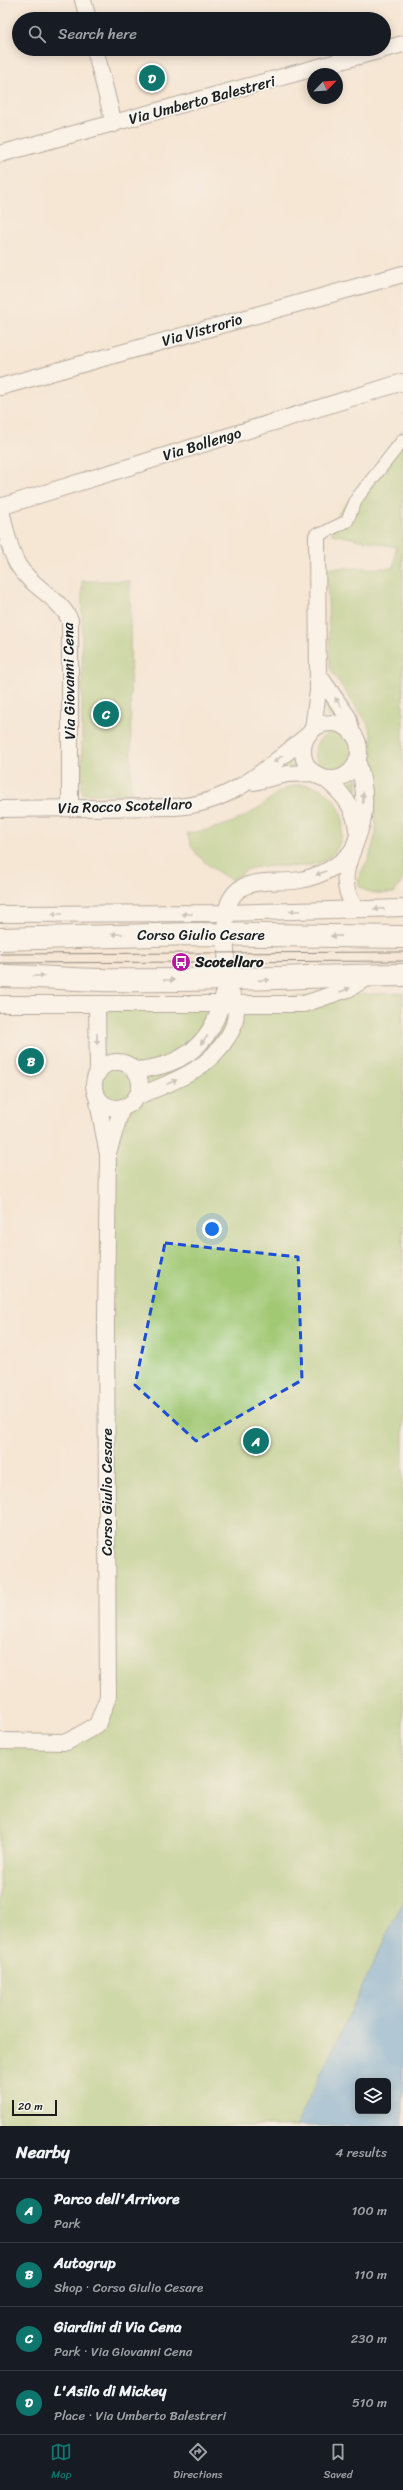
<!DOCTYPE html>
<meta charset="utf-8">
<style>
body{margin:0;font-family:Sriracha,sans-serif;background:#242831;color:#f1f3f6}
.controls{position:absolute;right:12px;bottom:12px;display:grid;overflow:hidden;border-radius:6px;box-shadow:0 2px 10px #0003}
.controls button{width:36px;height:36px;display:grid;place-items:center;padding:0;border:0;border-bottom:1px solid #363941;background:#171b24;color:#f1f3f6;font:20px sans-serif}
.compass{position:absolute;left:307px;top:68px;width:36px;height:36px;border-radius:50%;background:#171b24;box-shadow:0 2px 10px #0003;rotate:65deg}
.scale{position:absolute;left:12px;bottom:10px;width:45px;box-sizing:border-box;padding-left:4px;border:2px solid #1c1c1c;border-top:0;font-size:11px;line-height:14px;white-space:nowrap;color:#1c1c1c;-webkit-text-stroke:3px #f6f6f2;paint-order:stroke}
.you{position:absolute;left:212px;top:1229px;width:14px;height:14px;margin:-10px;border:3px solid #fff;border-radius:50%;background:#1a73e8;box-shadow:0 0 0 6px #1a73e833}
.badge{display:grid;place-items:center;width:26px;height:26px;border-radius:50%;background:#0f766e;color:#fff;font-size:13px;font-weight:700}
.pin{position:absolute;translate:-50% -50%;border:2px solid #fff;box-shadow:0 1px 4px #0006}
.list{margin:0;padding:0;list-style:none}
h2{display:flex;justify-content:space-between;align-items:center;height:52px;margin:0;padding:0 16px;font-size:17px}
h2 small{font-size:13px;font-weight:400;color:#9ea1a6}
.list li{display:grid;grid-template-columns:26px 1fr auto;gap:12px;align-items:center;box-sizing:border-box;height:64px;padding:0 16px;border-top:1px solid #363941}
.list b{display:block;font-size:15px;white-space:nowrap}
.list p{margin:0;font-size:13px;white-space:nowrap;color:#9ea1a6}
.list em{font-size:13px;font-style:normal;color:#9ea1a6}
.icon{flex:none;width:22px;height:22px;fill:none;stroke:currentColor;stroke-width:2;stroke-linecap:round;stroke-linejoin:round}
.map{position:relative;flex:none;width:403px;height:2126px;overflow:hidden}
.search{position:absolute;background:#171b24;box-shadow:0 2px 10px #0003;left:12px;right:12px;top:12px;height:44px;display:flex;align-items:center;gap:10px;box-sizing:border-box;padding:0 14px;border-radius:22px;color:#9ea1a6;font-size:15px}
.sheet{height:308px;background:#171b24}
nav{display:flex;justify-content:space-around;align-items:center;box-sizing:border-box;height:56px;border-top:1px solid #363941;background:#171b24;font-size:11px;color:#9ea1a6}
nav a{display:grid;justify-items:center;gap:2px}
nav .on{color:#0f766e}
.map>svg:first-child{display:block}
.green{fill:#a1c873;stroke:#5e7248}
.water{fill:#5da2d2;stroke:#3c5f77;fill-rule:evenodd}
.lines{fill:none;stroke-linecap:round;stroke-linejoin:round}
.pedestrian-casing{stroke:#68635c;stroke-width:14}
.minor-casing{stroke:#68635c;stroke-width:18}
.primary-casing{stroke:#68635c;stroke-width:24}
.pedestrian{stroke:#fff;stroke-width:12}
.minor{stroke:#fff;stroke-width:16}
.primary{stroke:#fff;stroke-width:22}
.tram{stroke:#1c1c1c;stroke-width:1}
.oneway{fill:#999}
.marked{fill:none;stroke:#1d4ed8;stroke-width:3;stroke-dasharray:8 5;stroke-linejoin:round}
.labels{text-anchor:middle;stroke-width:3.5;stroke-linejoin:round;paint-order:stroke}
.street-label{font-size:15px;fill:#1c1c1c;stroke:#f6f6f2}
.poi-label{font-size:15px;font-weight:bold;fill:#1c1c1c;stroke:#f6f6f2;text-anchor:start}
</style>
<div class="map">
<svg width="403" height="2126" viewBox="0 0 403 2126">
<rect width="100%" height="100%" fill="#f6f6f2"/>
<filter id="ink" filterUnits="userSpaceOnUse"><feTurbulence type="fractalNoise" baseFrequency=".025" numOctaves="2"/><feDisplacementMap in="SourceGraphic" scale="8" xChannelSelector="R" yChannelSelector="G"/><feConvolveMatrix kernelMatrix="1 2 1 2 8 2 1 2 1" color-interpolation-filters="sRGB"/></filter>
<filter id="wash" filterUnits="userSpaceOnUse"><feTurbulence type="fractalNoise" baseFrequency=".012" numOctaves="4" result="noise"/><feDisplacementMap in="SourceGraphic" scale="16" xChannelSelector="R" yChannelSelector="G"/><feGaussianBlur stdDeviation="0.9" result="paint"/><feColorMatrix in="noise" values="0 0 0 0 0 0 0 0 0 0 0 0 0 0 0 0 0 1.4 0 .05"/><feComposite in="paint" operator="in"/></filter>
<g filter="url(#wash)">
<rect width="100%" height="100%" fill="#f5e6d4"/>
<g class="green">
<path d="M403,430V880L394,893C381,893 369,895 359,886L358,878L369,858L376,833L372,736L367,723L330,669L327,568H394L396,547L332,534L333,521Z"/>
<path d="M82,581H130L131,794H82Z"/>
<path d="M327,700L340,717L327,716Z"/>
<circle cx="334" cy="752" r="19"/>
<path d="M297,753L302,766L278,770Z"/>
<path d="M358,778L356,801L346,784Z"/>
<path d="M298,785C311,784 322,787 331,797C340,807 345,819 342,833C334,880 284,861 252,868C245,870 238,876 231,880C211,867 193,858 187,833C209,831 234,824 254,811C269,801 279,788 298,785Z"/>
<path d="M403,993V1903L297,2126H0V1741L68,1742L97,1725L108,1697L109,1185L97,1004Z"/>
</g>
<path class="water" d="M403,1901V2126H296ZM358,2081H388V2111H358Z"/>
</g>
<g filter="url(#ink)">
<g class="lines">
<defs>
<path id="pedestrian" d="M317,536L347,521L357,498L403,440"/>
<g id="minor">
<path d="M83,0L88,19"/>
<path d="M95,49L114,124"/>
<path d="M0,154L403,44"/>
<path d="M0,387L403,274"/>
<path d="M0,506C5,525 8,548 18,565C31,587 59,597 70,620V808"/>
<path d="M0,507L403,382"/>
<path d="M318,674L348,717L352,733"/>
<circle cx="331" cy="751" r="28"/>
<path d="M313,729L318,691L317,536"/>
<path d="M322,777C340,790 355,806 357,830"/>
<path d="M254,782L287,774L315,773"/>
<path d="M0,809L175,807C231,804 267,768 308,735"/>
<path d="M356,909C332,874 356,854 363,818C366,799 363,778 357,760"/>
<path d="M0,914L226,913L403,908"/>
<path d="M0,1004H304L348,989L370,976"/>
<path d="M97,1004L98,1073"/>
<circle cx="117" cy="1085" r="23"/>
<path d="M134,1070C190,1067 220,1035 226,979C228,956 223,932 227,909C236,873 272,885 300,880C321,876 338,867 352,851"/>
<path d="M136,1097C172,1082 208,1071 229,1035C237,1022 238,1009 232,995"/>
<path d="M109,1150L122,1107"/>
<path d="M0,1741L67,1742L97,1725L108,1697L106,1320L108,1155L97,1096"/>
</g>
<g id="primary">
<path d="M0,939L193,934L403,937"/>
<path d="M0,976C34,976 66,979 100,980C201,982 302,976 403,975"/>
</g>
</defs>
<use href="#pedestrian" class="pedestrian-casing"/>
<use href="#minor" class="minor-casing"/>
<use href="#primary" class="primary-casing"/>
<use href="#pedestrian" class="pedestrian"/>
<use href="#minor" class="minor"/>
<use href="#primary" class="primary"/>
<g class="tram">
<path d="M0,954L403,952"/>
<path d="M0,963L403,961"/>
</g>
</g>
<defs><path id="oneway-solid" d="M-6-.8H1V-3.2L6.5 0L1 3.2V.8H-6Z"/></defs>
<g class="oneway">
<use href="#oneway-solid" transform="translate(338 702) rotate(-125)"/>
<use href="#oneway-solid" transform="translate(278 759) rotate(141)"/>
<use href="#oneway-solid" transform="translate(363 798) rotate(-89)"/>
<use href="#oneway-solid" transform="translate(321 873) rotate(157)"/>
<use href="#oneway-solid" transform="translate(379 909) rotate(179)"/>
<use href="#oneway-solid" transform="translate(295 911) rotate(178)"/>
<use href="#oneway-solid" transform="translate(57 914) rotate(180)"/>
<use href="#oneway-solid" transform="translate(187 914) rotate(180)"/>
<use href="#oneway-solid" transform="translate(117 934) rotate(180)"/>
<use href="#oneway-solid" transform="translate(336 936) rotate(-179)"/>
<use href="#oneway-solid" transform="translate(39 976)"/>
<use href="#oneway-solid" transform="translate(169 980)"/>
<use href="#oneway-solid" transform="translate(264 980) rotate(-3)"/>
<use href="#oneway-solid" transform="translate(345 990) rotate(-23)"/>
<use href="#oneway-solid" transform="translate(97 1039) rotate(90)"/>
<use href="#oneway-solid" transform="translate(204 1040) rotate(131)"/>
<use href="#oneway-solid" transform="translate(172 1082) rotate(-24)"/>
</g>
</g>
<path d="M0 0H403V2126H0ZM165,1243L298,1257L302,1380L196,1441L135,1385Z" fill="#f5e6d4" fill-opacity=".55" fill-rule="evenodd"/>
<path class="marked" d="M165,1243L298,1257L302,1380L196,1441L135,1385Z"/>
<defs>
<symbol id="bus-disc" viewBox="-11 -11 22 22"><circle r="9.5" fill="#b5179e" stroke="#f6f6f2"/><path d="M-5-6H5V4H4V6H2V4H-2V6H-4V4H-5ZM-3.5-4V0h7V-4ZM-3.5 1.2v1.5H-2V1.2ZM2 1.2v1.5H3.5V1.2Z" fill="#fff"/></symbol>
</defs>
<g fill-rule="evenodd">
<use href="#bus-disc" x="170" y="951" width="22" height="22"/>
</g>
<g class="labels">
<g class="street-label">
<text transform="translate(202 100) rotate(-15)" y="5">Via Umberto Balestreri</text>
<text transform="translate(202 330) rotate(-16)" y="5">Via Vistrorio</text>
<text transform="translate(202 444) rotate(-17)" y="5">Via Bollengo</text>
<text transform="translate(69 681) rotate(-91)" y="5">Via Giovanni Cena</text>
<text transform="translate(125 806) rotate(-2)" y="5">Via Rocco Scotellaro</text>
<text x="201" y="940">Corso Giulio Cesare</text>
<text transform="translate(107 1492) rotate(-90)" y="5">Corso Giulio Cesare</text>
</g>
<g class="poi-label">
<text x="195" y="967">Scotellaro</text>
</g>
</g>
</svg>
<div class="controls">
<button><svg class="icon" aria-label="layers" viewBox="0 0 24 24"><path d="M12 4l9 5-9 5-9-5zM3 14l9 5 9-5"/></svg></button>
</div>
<svg class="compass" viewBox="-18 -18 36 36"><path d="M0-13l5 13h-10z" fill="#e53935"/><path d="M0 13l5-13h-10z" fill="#9ea1a6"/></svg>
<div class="scale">20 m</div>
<div class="you"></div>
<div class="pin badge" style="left:256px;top:1441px">A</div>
<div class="pin badge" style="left:31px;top:1061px">B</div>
<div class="pin badge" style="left:106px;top:714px">C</div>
<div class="pin badge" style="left:152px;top:78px">D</div>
<div class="search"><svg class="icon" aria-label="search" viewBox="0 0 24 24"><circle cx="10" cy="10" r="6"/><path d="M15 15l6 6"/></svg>Search here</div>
</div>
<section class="sheet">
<h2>Nearby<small>4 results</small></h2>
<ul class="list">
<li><span class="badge">A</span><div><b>Parco dell'Arrivore</b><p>Park</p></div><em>100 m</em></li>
<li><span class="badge">B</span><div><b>Autogrup</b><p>Shop · Corso Giulio Cesare</p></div><em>110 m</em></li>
<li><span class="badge">C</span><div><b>Giardini di Via Cena</b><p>Park · Via Giovanni Cena</p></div><em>230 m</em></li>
<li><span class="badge">D</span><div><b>L'Asilo di Mickey</b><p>Place · Via Umberto Balestreri</p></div><em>510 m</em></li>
</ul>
</section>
<nav>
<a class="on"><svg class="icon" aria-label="map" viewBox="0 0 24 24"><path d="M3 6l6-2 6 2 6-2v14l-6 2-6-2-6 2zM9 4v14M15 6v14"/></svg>Map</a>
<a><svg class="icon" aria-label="directions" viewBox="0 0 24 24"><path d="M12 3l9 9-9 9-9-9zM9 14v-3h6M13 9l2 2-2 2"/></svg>Directions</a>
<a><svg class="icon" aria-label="saved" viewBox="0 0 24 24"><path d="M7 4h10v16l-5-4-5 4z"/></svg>Saved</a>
</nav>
